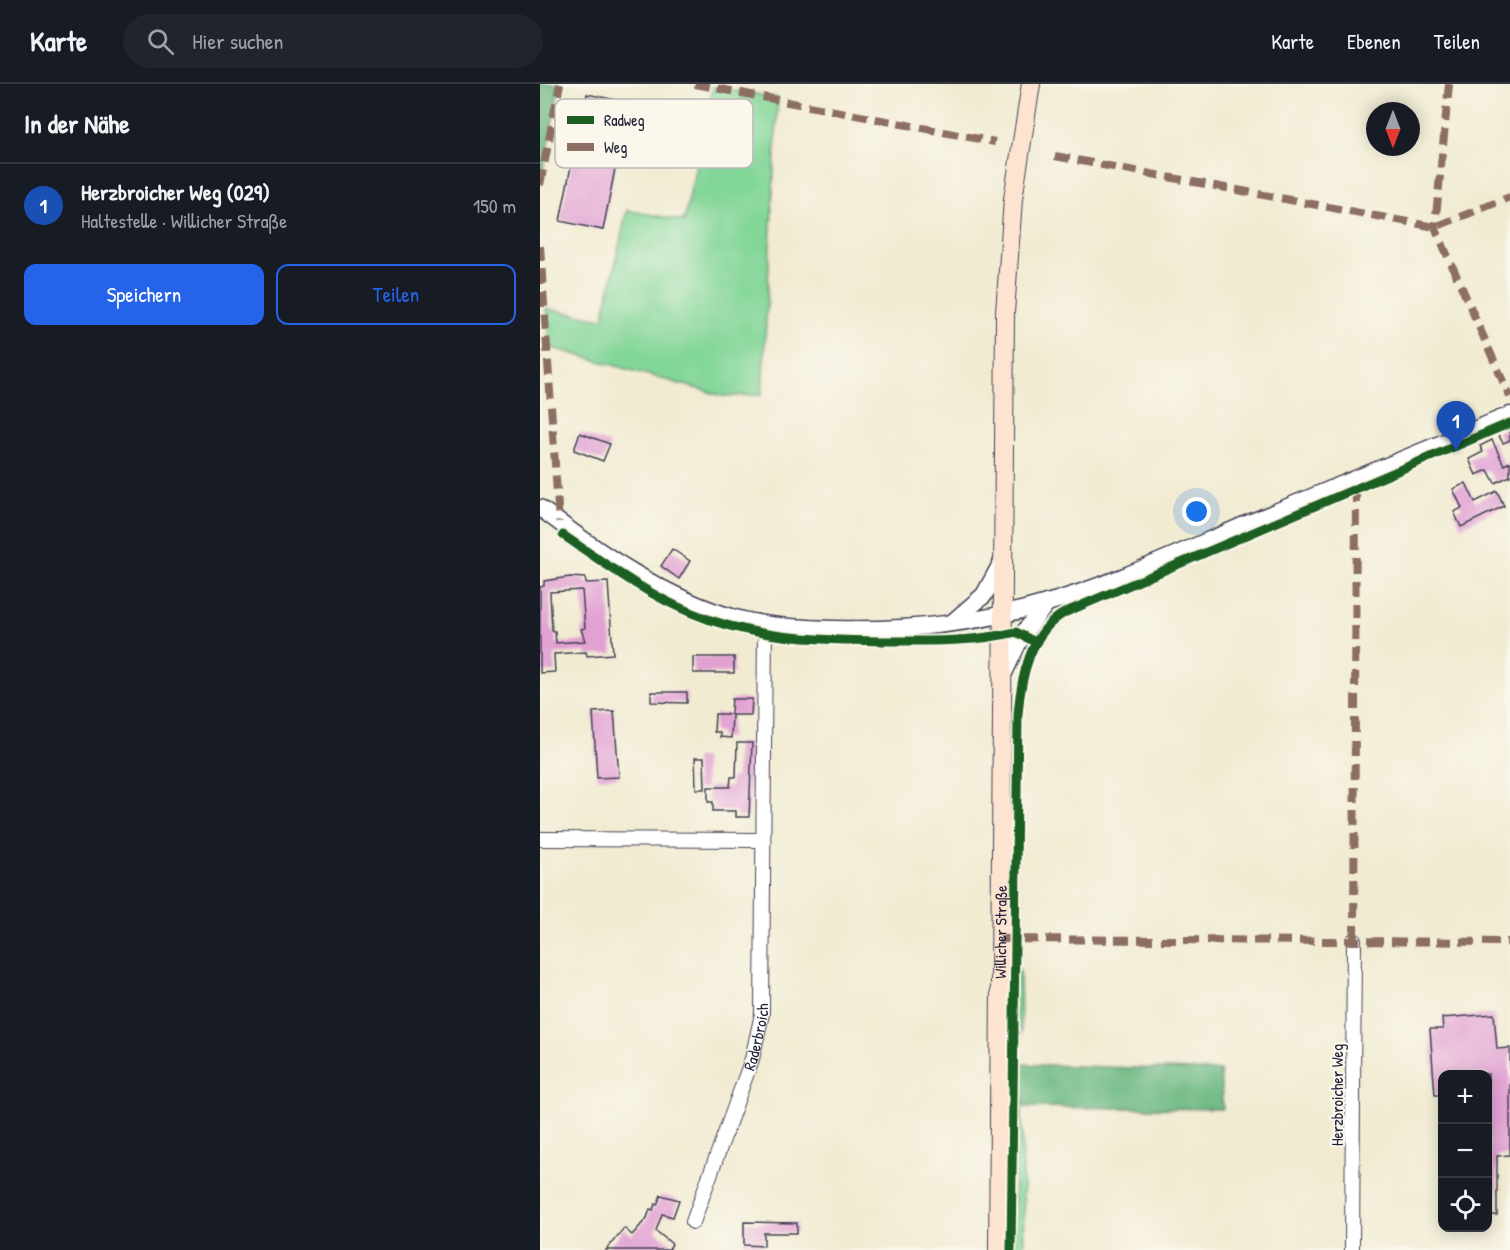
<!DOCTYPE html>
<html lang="de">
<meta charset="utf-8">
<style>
body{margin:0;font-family:"Patrick Hand",sans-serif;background:#20242c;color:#f1f3f6}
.controls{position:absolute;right:18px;bottom:18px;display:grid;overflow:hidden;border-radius:12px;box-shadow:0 3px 15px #0003}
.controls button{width:54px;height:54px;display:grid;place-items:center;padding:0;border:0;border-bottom:2px solid #363941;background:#171b24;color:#f1f3f6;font:30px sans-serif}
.compass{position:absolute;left:826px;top:18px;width:54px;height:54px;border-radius:50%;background:#171b24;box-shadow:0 3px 15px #0003;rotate:180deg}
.you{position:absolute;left:657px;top:428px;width:21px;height:21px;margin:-15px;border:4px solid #fff;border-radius:50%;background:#1a73e8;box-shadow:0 0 0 9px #1a73e833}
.badge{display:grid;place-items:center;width:39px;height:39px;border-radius:50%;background:#2563eb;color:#fff;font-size:20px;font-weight:700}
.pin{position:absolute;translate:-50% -50px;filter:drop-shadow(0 2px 3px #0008)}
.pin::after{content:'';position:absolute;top:32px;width:21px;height:18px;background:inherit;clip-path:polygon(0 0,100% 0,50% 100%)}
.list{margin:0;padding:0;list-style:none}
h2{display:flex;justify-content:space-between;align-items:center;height:78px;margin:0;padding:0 24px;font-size:26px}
h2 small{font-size:20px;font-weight:400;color:#9ea1a6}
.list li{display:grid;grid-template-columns:39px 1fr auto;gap:18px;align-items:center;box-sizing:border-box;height:84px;padding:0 24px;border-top:2px solid #363941}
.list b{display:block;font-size:22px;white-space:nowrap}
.list p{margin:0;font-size:20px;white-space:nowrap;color:#9ea1a6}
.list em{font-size:20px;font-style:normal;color:#9ea1a6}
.actions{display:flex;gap:12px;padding:18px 24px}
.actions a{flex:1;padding:14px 0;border:2px solid #2563eb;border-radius:12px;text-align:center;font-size:21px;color:#2563eb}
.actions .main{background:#2563eb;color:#fff}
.icon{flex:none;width:33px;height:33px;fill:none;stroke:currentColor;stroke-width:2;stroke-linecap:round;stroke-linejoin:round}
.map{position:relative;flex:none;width:970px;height:1166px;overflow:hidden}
header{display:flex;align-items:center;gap:36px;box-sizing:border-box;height:84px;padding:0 30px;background:#171b24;border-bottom:2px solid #363941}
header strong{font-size:28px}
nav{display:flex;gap:33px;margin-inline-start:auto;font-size:21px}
.search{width:420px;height:54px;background:#20242c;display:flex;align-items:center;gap:15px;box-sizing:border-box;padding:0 21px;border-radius:33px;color:#9ea1a6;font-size:22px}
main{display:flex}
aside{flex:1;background:#171b24}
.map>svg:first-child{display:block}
.green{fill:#82d698;stroke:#527c6a;stroke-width:1.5}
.forest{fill:#69b780;stroke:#466c5e;stroke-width:1.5}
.building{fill:#e1a1d3;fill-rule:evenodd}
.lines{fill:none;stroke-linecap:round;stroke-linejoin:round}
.minor-casing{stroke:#414052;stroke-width:16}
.tertiary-casing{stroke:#414052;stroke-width:19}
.secondary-casing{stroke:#414052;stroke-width:20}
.minor{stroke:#fff;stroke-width:14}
.tertiary{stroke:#fff;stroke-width:16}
.secondary{stroke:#fde4d1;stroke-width:18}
.quiet{stroke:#8d6e63;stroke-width:8;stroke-dasharray:15 8;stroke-linecap:butt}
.cycleway-casing{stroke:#fbf7ec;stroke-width:13}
.cycleway{stroke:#1b5e20;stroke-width:9}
.labels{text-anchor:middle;stroke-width:4.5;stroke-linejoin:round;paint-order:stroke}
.street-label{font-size:16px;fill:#22223b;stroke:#fbf7ec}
.key{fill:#fbf7ec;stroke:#bab7b7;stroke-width:1.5}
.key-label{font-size:16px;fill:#22223b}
</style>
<header>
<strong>Karte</strong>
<div class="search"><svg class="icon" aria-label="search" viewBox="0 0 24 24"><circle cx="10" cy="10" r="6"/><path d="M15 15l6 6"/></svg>Hier suchen</div>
<nav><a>Karte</a><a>Ebenen</a><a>Teilen</a></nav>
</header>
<main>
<aside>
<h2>In der Nähe<small></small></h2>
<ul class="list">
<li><span class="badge" style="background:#1a4fb4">1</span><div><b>Herzbroicher Weg (029)</b><p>Haltestelle · Willicher Straße</p></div><em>150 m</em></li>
</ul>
<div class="actions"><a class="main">Speichern</a><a>Teilen</a></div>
</aside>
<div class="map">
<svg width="970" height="1166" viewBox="0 0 970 1166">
<rect width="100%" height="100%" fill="#fbf7ec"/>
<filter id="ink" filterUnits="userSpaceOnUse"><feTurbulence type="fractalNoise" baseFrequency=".0167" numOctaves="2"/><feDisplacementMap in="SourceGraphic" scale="12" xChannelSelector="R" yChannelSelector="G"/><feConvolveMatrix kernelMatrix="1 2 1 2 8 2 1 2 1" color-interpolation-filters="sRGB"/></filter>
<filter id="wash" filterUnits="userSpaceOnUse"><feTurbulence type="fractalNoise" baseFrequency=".008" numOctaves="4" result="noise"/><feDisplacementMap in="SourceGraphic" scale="24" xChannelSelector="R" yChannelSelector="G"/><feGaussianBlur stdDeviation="1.35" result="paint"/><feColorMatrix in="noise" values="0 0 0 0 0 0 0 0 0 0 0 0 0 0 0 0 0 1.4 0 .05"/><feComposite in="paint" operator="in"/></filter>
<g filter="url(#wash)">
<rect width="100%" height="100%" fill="#f1ebd2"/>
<g class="green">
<path d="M173,3L238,14L222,311L183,312L9,263L6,225L63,235L87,126L144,137Z"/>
<path d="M472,861L471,980H467L468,865Z"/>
<path d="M480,886L484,1166H474L476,887Z"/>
</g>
<g class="forest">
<path d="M0,0H20L0,101Z"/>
<path d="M480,980L680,987L683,1025L484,1023Z"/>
</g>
<g id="blocks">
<g class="building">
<path d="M47,10L91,19L87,40L84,39L63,146L20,137L34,67L63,72L70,36L43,31Z"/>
<path d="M970,342V356L963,359L957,348Z"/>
<path d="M40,349L70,360L63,377L34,366Z"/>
<path d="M952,356L964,381L970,378V392L955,399L948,386L936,391L929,375L943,368L940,362Z"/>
<path d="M926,399L935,418L957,407L964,422L921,443L914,428L922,424L913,405Z"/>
<path d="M132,465L150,477L139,495L121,482Z"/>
<path d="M30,493L45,494L46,499L68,498L73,570L47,572L46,568L14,570L15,588L0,589V503L4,502V497ZM42,506L45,544L41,545L45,557L16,559L15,547H12L10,508Z"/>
<rect x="153" y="573" width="41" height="16"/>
<path d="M111,608H147V619L111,618Z"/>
<path d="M192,615H212L211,631H192L191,654L180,653V648H174L175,630H191Z"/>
<path d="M74,627L79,693L57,694L53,628Z"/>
<path d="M197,659H212L209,733H196V727H173V718H168V703H190L191,693H196Z"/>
<path d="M155,674H164L165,705H156Z"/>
<path d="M954,930L957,965L970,964V1071L957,1072V1131H948V990H903V1011H895L890,945H903L902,934Z"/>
<path d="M121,1111L139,1116L133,1133L122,1130L116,1147L132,1160L129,1166H66L84,1144L92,1151L107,1134L110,1125L113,1126L115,1120L117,1121Z"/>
<path d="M204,1138L257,1139V1149H224V1162L204,1161Z"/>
</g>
</g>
</g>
<g filter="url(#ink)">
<use href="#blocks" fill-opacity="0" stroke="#414052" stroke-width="1.5"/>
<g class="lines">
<defs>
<g id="minor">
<path d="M0,755L223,756"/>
<path id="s1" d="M153,1138L212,975L222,930L225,540"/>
<path d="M812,1166L814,856"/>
</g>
<g id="tertiary">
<path d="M0,424C58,468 124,514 195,534C227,543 260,544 293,545C362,547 434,540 500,521C572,501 641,468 709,439C796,403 883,367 970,331"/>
<path d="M414,537L444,511L463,476"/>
<path d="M463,591L482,551L507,519"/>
</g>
<g id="secondary">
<path id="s2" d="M458,1166L465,229L473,115L491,0"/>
</g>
</defs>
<use href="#minor" class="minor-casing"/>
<use href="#tertiary" class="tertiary-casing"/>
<use href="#secondary" class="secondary-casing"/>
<use href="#minor" class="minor"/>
<use href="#tertiary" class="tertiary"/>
<use href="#secondary" class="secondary"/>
<g class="quiet">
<path d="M155,0L455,58"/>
<path d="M909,0L895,143L970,313"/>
<path d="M515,72L895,143L970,113"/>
<path d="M0,101L20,0"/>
<path d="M0,162L19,438"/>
<path d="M460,855L970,858"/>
<path d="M814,856L816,400"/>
</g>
<defs>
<g id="cycleway">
<path d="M23,451C64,479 106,510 152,529C215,556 282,556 349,557C392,557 434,558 476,548L497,559"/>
<path d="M471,1166L478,630C481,593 490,547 526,528L970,339"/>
</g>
</defs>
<use href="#cycleway" class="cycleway-casing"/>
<use href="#cycleway" class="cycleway"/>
</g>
</g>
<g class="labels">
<g class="street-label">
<text dy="6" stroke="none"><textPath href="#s2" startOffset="318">Willicher Straße</textPath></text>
<text dy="6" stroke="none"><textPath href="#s1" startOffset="196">Raderbroich</textPath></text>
<text transform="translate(797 1011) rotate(-90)" y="6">Herzbroicher Weg</text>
</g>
</g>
<rect x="15" y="15" width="198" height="69" rx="9" class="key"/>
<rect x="27" y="32" width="27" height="8" fill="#1b5e20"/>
<rect x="27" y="59" width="27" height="8" fill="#8d6e63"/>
<g class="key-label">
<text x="64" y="42">Radweg</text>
<text x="64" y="69">Weg</text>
</g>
</svg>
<div class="controls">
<button>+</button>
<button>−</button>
<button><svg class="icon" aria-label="locate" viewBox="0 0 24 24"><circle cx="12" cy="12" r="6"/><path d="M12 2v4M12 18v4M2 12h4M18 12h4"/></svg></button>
</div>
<svg class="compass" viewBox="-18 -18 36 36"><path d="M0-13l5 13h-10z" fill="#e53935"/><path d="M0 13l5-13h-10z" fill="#9ea1a6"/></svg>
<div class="you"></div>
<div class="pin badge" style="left:916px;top:367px;background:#1a4fb4">1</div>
</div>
</main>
